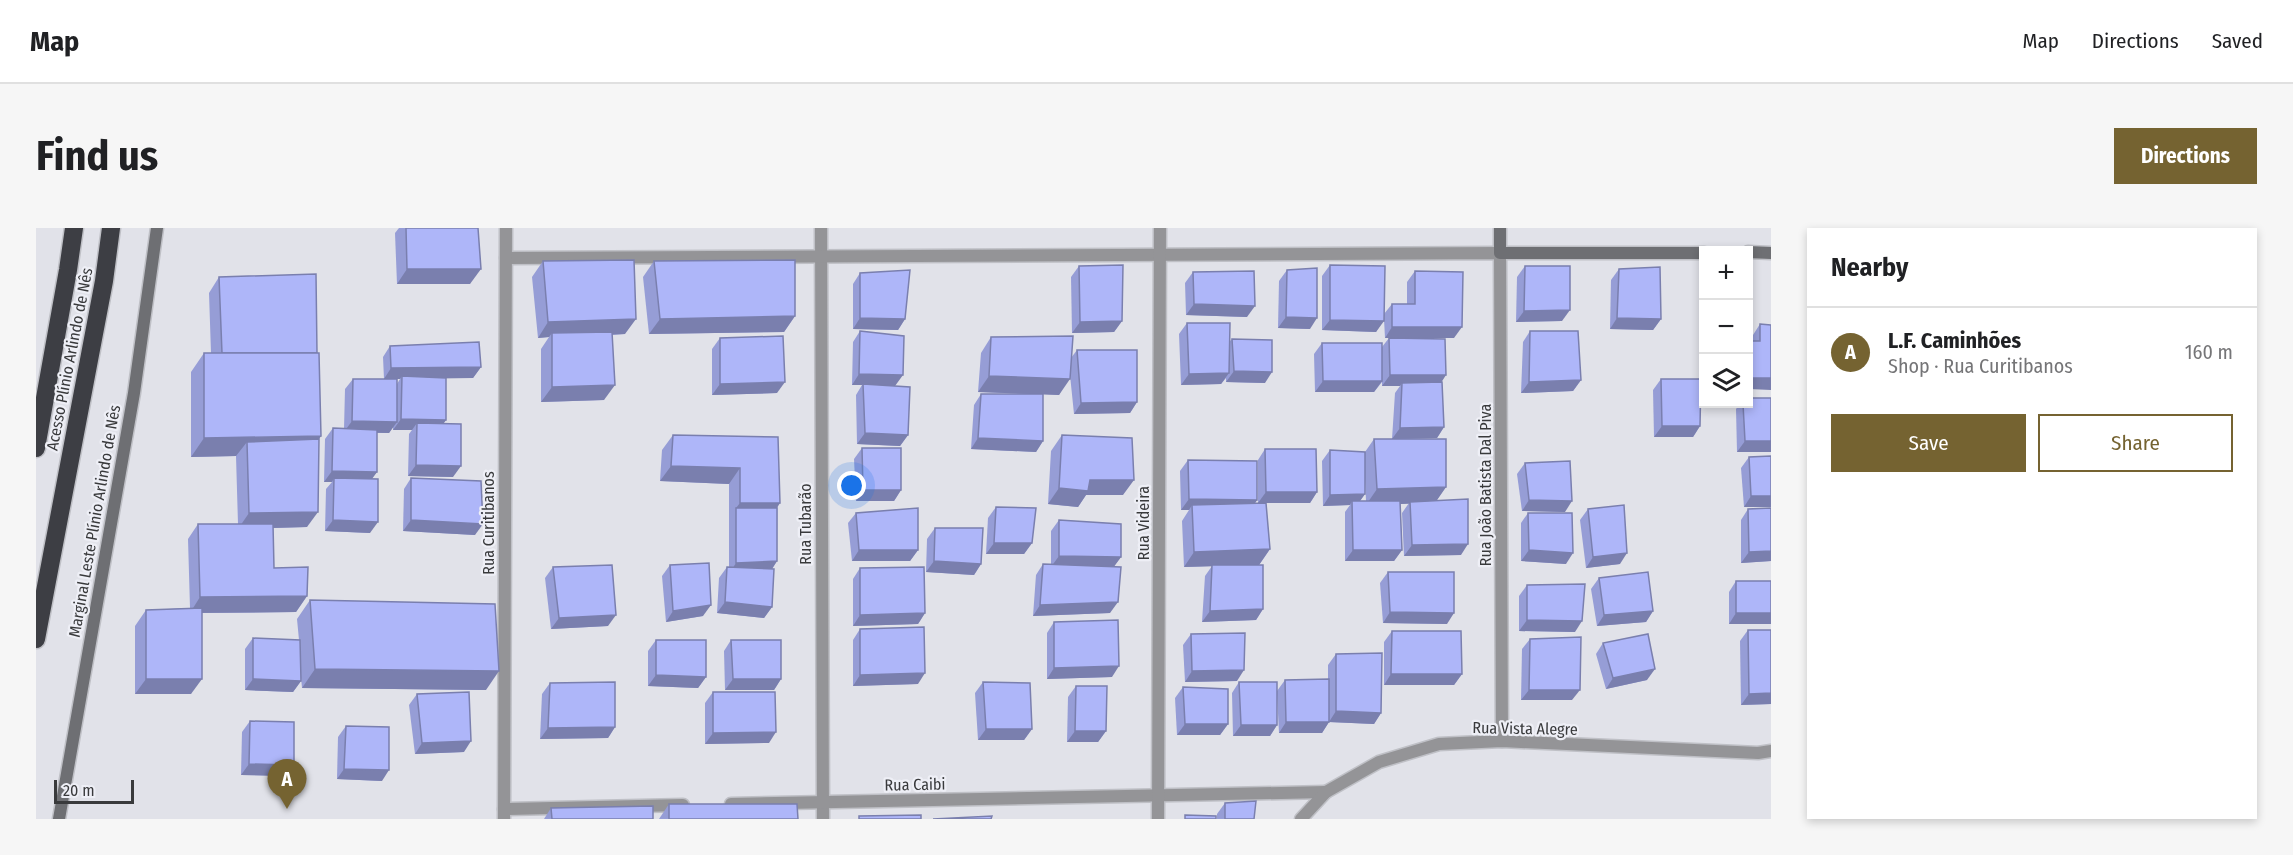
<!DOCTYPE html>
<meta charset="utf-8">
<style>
body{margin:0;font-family:"Fira Sans Condensed",sans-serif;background:#f6f6f6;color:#202124}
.controls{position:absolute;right:18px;top:18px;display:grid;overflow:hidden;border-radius:0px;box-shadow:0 3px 9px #0003}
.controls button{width:54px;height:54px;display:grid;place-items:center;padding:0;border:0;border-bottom:2px solid #e0e0e0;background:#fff;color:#202124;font:30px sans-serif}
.scale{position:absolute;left:18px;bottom:15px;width:80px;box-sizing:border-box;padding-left:6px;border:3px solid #393a3c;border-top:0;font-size:16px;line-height:21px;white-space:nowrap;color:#393a3c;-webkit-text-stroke:4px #eeeff6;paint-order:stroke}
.you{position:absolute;left:816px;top:258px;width:21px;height:21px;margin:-15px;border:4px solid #fff;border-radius:50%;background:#1a73e8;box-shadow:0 0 0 9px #1a73e833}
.badge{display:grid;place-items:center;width:39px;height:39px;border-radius:50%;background:#756331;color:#fff;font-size:20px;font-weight:700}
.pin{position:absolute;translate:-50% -50px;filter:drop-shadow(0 2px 3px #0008)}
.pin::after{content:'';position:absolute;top:32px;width:21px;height:18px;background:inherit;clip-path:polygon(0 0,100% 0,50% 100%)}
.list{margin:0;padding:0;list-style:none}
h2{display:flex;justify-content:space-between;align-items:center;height:78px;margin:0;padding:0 24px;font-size:26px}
h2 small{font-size:20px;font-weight:400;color:#757577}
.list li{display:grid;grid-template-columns:39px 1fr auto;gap:18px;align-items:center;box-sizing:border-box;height:90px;padding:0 24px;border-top:2px solid #e0e0e0}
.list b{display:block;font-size:22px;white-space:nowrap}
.list p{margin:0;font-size:20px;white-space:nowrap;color:#757577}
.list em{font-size:20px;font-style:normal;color:#757577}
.actions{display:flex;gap:12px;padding:18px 24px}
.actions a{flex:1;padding:14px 0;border:2px solid #756331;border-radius:0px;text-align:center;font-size:21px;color:#756331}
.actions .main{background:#756331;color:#fff}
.icon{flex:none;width:33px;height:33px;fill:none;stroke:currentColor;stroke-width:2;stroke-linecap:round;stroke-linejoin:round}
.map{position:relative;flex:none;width:1735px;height:591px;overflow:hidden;border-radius:0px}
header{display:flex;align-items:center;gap:36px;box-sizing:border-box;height:84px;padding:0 30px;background:#fff;border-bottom:2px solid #e0e0e0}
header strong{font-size:28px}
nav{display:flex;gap:33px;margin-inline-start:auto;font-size:21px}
.intro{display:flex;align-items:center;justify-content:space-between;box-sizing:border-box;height:144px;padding:0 36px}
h1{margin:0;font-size:42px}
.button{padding:15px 27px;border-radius:0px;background:#756331;color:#fff;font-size:21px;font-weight:700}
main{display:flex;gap:36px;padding:0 36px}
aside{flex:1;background:#fff;border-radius:0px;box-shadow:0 3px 9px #0003}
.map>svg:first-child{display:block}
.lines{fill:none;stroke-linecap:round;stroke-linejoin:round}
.street-casing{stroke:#bfc0c6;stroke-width:15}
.secondary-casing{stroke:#bfc0c6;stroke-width:15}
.highway-casing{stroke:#bfc0c6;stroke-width:21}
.street{stroke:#949497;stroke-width:12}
.secondary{stroke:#6e6f73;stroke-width:12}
.highway{stroke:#3d3e44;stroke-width:18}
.wall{fill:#969dd6;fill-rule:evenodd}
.shaded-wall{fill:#7a7fae}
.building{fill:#aeb6f9;stroke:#7a7fae;stroke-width:1.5}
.labels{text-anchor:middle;stroke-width:4.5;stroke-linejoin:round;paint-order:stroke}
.street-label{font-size:16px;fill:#393a3c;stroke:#eeeff6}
</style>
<header>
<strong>Map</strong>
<nav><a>Map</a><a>Directions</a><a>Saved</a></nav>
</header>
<div class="intro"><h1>Find us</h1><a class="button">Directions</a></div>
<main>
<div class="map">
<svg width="1735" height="591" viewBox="0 0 1735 591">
<rect width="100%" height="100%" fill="#e1e2e9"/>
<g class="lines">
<defs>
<g id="street">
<path d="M785,0L787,591"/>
<path d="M470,30L1464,25L1466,513"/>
<path d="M695,576L1290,564"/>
<path d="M468,581L647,577"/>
<path d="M468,591L470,0"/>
<path d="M1122,591L1124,0"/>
<path d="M1265,591L1290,564L1343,534L1403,516L1466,513L1722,525L1735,523"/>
</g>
<g id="secondary">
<path d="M1464,0V25H1668"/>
<path d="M1712,24L1735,25"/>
<path d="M23,591L98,165L121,0"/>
</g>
<g id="highway">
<path d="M0,220L32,42L38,0"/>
<path d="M0,411L68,53L75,0"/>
</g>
</defs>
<use href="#street" class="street-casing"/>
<use href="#secondary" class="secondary-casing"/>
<use href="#highway" class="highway-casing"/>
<use href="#street" class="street"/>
<use href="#secondary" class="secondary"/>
<use href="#highway" class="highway"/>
</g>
<g class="wall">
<path d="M363,0H442L434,56H361L359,5Z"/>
<path d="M507,33L589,106L576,107L568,172L505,174V121L513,109L502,110L496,49Z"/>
<path d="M618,33L759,88L748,104L613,106L607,49Z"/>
<path d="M1294,37L1348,86L1356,76H1371V54L1379,43L1418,110H1349L1348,91L1340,104L1286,102V48Z"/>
<path d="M1043,38L1086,93L1078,104L1036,105L1035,49Z"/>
<path d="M1489,38L1526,93L1480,94L1481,49Z"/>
<path d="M1583,41L1625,91L1617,102L1574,101L1575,52Z"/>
<path d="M1251,42L1274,101L1242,100L1243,53Z"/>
<path d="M1157,44L1211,89L1150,87L1149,55Z"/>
<path d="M824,45L869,91L862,102L817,101V56Z"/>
<path d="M183,49L281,125L285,208L283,211L271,299L237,300L238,340L271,368L260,384L166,385L155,466H99V398L110,382L154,380L152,311L162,296H202L200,228L155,229V144L168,125H175L173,65Z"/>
<path d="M1151,95L1193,114L1196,111L1229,155L1190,154V150L1185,156L1145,157L1143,106Z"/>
<path d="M1724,96L1735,162L1717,113V107Z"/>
<path d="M824,103L859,158L872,207L864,218L821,216L820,167L826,157H816L817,114Z"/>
<path d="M1494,103L1545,152L1537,163L1485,165L1487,114Z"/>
<path d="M955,109L1035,130L1041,122L1101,174L1094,185L1038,186L1034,147L1023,167L1007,166V213L1000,224L935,221L938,177L945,166H992L942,164L945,125Z"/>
<path d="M684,110L741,165L676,167V121Z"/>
<path d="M1353,110L1406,154L1408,199L1401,210L1370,211L1410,259L1400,273L1425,327L1368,328L1366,285L1373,275L1364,276L1366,322L1358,333H1309V284L1314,277L1287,278L1286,233L1294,222L1329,224L1338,211H1356L1359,165L1364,158H1346V154L1338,164H1279L1278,126L1286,115L1346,119ZM1329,250L1330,273H1324L1329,266Z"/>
<path d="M354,118L445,139L437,150H410V192L407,196L417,249L372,248L373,206L376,202H357V199L353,205H341V244L335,251L334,305L289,303L290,261L296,254H288L289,211L297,200L308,201L309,161L317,151H348L347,129ZM351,151H364L361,156Z"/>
<path d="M1625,151L1664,198L1657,209H1618L1617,162Z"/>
<path d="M1704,176H1713L1735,224H1701L1700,181Z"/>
<path d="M637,207L742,209L741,333L736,341V379L728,390L681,385L683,350L691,339H693V256L624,253L626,222Z"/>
<path d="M1026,207L1087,267H1050L1042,279L1012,276L1015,223Z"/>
<path d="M826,220L865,262L858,273H820L818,231Z"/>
<path d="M1229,221L1281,264L1274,275H1230L1234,321L1223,337L1227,381L1220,392L1166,394L1169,348L1176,338L1148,339L1146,293L1153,282H1145L1144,243L1152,232L1221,272L1219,275H1222V232Z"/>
<path d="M1713,229L1735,279H1708L1705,240Z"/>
<path d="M1489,235L1529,284L1486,283L1481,246Z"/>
<path d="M375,250L439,307L367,303L368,261Z"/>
<path d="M960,279L996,315L988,326H950L952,290Z"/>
<path d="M1735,280V333L1705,335V292L1712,281Z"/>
<path d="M1552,281L1584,336L1550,340L1544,292Z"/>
<path d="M820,285L882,322L874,333H816L812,295Z"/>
<path d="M1492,285L1530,336L1485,333V295Z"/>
<path d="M1023,292L1085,329L1078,338L1074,385L997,388L1000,347L1007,336H1015V303Z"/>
<path d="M899,300L945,336L938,347L890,344L891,311Z"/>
<path d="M634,337L667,388L630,394L626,348Z"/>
<path d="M517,339L572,398L515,401L509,350Z"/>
<path d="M824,340L889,385L882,396L817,398V351Z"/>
<path d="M1352,344L1411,396L1347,395L1344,355Z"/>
<path d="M1563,350L1617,383L1610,394L1561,398L1555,361Z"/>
<path d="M1700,353L1735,396H1693V364Z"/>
<path d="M1491,357L1539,404L1483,403V368Z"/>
<path d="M274,372L450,462L266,460L264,439L265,453L257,464L209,462V421L217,410L263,412L261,391Z"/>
<path d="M1018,394L1076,449L1011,451V405Z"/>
<path d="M824,401L882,456L817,458V412Z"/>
<path d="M1712,402L1735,476L1705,477L1704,413Z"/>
<path d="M1356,403L1426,446L1418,457H1348V414Z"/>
<path d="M1155,406L1201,453L1149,454L1147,417Z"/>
<path d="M1494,411L1536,472H1485L1486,421Z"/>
<path d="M620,412L670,449L662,460L612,458V423Z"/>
<path d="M695,412L745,451L738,462H689L688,423Z"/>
<path d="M1567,415L1611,452L1570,461L1560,426Z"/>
<path d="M1300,426L1345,485L1338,496L1293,494L1286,505H1243L1241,466V497L1234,508H1197L1196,465L1203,454L1241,463L1249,452L1292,451V437Z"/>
<path d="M947,454L996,501L988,512H942L939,465Z"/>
<path d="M514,455L579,499L572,510L504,511L506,466Z"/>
<path d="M1040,458L1070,503L1062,514H1031L1032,469Z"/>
<path d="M1147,459L1192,496L1184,507H1141L1139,470Z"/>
<path d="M677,464L733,515L669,516V475Z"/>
<path d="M381,466L428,524L379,526L373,477Z"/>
<path d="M214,493L250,548L205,547L206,504Z"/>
<path d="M310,498L346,553L301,551L302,509Z"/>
<path d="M1189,575L1218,591H1181V586Z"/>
<path d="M633,576L762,591H623Z"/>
<path d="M515,580L617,591H508Z"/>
</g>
<g class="shaded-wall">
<path d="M371,41H445L434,56H361Z"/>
<path d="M1158,76L1219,78L1211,89L1150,87Z"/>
<path d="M1534,82L1526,93L1480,94L1488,83Z"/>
<path d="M759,88L748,104L613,106L624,91Z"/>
<path d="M1250,89L1281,90L1274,101L1242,100Z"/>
<path d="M824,90L869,91L862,102L817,101Z"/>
<path d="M1581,90L1625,91L1617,102L1574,101Z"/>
<path d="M600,91L589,106L516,109V105L513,109L502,110L512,94Z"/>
<path d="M1294,92L1348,93L1340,104L1286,102Z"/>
<path d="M1086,93L1078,104L1036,105L1044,94Z"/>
<path d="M1356,99H1426L1418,110H1349Z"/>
<path d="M445,139L437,150L366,151V148L364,151H348L355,140Z"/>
<path d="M1198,143L1236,144L1229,155L1190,154Z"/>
<path d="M1193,145L1185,156L1145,157L1153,146Z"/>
<path d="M823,146L867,147L859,158L827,156L826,157H816Z"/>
<path d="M1354,147H1410L1403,158L1366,155L1364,158H1346Z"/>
<path d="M953,148L1034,151L1023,167L942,164Z"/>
<path d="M1713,150H1735V162L1713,161Z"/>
<path d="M1545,152L1537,163L1485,165L1493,154Z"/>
<path d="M1287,153H1346L1338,164H1279Z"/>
<path d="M749,154L741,165L676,167L684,156Z"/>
<path d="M579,157L568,172L505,174L516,159Z"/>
<path d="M1101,174L1094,185L1038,186L1045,175Z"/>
<path d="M365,191L410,192L402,203L381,195L376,202H357Z"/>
<path d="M316,193L361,194L353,205L308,204Z"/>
<path d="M1626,198H1664L1657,209H1618Z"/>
<path d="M1408,199L1401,210L1356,211L1364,200Z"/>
<path d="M829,205L872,207L864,218L821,216Z"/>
<path d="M285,208L272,227L211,214L200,228L155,229L168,210Z"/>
<path d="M942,210L1007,213L1000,224L935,221Z"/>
<path d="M1709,213H1735V224H1701Z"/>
<path d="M380,237L425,238L417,249L372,248Z"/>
<path d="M635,238L704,240L693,256L624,253Z"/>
<path d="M296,243L341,244L333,255L298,250L296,254H288Z"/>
<path d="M1054,252H1098L1087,267H1050L1042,279L1012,276L1023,260Z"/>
<path d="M1410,259L1399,275L1330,277L1341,261Z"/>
<path d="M827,262H865L858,273H820Z"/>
<path d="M1230,264H1281L1274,275H1222Z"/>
<path d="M1329,266L1321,277L1316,273L1314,277L1287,278L1294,267Z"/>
<path d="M1715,268H1735V279H1708Z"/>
<path d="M1153,271L1221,272L1214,283L1156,277L1153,282H1145Z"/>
<path d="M1493,272L1536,273L1529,284L1486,283Z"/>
<path d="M704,275H744L734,291L700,280Z"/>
<path d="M282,284L271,299L202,301L213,285Z"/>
<path d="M297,292L342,294L334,305L289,303Z"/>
<path d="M375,292L447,296L439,307L367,303Z"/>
<path d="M958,315H996L988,326H950Z"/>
<path d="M1432,316L1425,327L1368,328L1376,317Z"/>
<path d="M1234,321L1223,337L1148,339L1158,324Z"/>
<path d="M823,322H882L874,333H816Z"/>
<path d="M1317,322H1366L1358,333H1309Z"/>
<path d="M1493,322L1537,325L1530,336L1485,333Z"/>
<path d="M1735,323V333L1705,335L1713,324Z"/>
<path d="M1591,325L1584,336L1550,340L1557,329Z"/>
<path d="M1023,328L1085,329L1077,340L1015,339Z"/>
<path d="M741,333L734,344L693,346L700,335Z"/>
<path d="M898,333L945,336L938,347L890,344Z"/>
<path d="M271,368L260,384L154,385L164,369Z"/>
<path d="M689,374L736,379L728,390L681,385Z"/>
<path d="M1082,374L1074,385L997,388L1004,377Z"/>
<path d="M675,377L667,388L630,394L637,383Z"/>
<path d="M1227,381L1220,392L1166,394L1174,383Z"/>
<path d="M1617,383L1610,394L1561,398L1568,387Z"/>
<path d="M1354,384L1418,385L1411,396L1347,395Z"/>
<path d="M889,385L882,396L817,398L824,387Z"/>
<path d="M1700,385H1735V396H1693Z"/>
<path d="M580,387L572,398L515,401L523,390Z"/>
<path d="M1491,392L1546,393L1539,404L1483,403Z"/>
<path d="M1083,438L1076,449L1011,451L1018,440Z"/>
<path d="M279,441L463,443L450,462L266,460Z"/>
<path d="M1619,441L1611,452L1570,461L1577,450Z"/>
<path d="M1208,442L1201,453L1149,454L1156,443Z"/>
<path d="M889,445L882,456L817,458L824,447Z"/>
<path d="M1355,446H1426L1418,457H1348Z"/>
<path d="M620,447L670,449L662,460L612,458Z"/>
<path d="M110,451H166L155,466H99Z"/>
<path d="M217,451L265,453L257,464L209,462Z"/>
<path d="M697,451H745L738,462H689Z"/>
<path d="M1493,462H1544L1536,472H1485Z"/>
<path d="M1735,465V476L1705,477L1713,466Z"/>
<path d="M1300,483L1345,485L1338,496L1293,494L1286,505H1243L1250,494H1293Z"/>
<path d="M1149,496H1192L1184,507H1141Z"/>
<path d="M1205,497H1241L1234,508H1197Z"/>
<path d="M579,499L572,510L504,511L512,500Z"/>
<path d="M950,501H996L988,512H942Z"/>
<path d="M1039,503H1070L1062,514H1031Z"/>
<path d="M740,504L733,515L669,516L677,505Z"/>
<path d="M435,513L428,524L379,526L386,515Z"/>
<path d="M213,536L258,537L250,548L205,547Z"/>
<path d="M308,541L353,542L346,553L301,551Z"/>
</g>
<g class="building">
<path d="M370,0H442L445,41H371Z"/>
<path d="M598,32L600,91L512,94L507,33Z"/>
<path d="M759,32V88L624,91L618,33Z"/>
<path d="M1087,37L1086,93L1044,94L1043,38Z"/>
<path d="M1294,37L1349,38L1348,93L1294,92Z"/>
<path d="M1489,38H1534V82L1488,83Z"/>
<path d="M1624,39L1625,91L1581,90L1583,41Z"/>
<path d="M1281,40V90L1250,89L1251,42Z"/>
<path d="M874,42L869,91L824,90V45Z"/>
<path d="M1218,43L1219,78L1158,76L1157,44Z"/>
<path d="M1379,43L1427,44L1426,99H1356V76H1379Z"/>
<path d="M280,46L281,125H186L183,49Z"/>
<path d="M1151,95H1194L1193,145L1153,146Z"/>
<path d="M1724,96L1735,97V150H1713V113H1724Z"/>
<path d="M824,103L868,108L867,147L823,146Z"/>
<path d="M1494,103H1542L1545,152L1493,154Z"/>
<path d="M576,104L579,157L516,159V105Z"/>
<path d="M747,108L749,154L684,156V110Z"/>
<path d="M1037,108L1034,151L953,148L955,109Z"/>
<path d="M1353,110L1409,111L1410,147H1354Z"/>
<path d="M1196,111L1236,112V144L1198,143Z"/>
<path d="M443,114L445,139L355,140L354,118Z"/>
<path d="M1286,115H1346V153H1287Z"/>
<path d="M1041,122H1101V174L1045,175Z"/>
<path d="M168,125H283L285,208L168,210Z"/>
<path d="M366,148L410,150V192L365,191Z"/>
<path d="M317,151H361V194L316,193Z"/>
<path d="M1625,151H1665L1664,198H1626Z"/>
<path d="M1406,154L1408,199L1364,200L1366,155Z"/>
<path d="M827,156L874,159L872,207L829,205Z"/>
<path d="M945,166H1007V213L942,210Z"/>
<path d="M1713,170H1735V213H1709L1707,176H1713Z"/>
<path d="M381,195L425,196V238L380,237Z"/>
<path d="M297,200L341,202V244L296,243Z"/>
<path d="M637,207L742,209L744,275H704V240L635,238Z"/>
<path d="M1026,207L1096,210L1098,252H1054L1052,263L1023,260Z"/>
<path d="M283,211L282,284L213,285L211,214Z"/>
<path d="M1338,211H1410V259L1341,261Z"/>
<path d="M826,220H865V262H827Z"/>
<path d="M1229,221H1280L1281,264H1230Z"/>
<path d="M1294,222L1329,224V266L1294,267Z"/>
<path d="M1735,228V268H1715L1713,229Z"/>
<path d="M1152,232L1221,233V272L1153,271Z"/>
<path d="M1534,233L1536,273L1493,272L1489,235Z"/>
<path d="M298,250L342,251V294L297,292Z"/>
<path d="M375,250L445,253L447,296L375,292Z"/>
<path d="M1432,271V316L1376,317L1374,274Z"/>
<path d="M1316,273H1364L1366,322H1317Z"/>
<path d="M1230,275L1234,321L1158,324L1156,277Z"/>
<path d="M1588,277L1591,325L1557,329L1552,281Z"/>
<path d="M960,279L1000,280L996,315H958Z"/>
<path d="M700,280H741V333L700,335Z"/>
<path d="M882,280V322H823L820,285Z"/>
<path d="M1735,280V323L1713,324L1712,281Z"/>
<path d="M1492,285H1536L1537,325L1493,322Z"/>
<path d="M1023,292L1085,296V329L1023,328Z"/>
<path d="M162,296H237L238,340L272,339L271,368L164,369Z"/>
<path d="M899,300H947L945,336L898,333Z"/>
<path d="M673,335L675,377L637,383L634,337Z"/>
<path d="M1007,336L1085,339L1082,374L1004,377Z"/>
<path d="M576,337L580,387L523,390L517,339Z"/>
<path d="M1176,337H1227V381L1174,383Z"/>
<path d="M691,339L738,341L736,379L689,374Z"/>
<path d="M888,339L889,385L824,387V340Z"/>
<path d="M1352,344H1418V385L1354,384Z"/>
<path d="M1612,344L1617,383L1568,387L1563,350Z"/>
<rect x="1700" y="353" width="35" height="32"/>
<path d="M1549,356L1546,393L1491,392V357Z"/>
<path d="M274,372L459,376L463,443L279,441Z"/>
<path d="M166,380V451H110V382Z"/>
<path d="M1082,392L1083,438L1018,440V394Z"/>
<path d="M888,399L889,445L824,447V401Z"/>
<path d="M1712,402H1735V465L1713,466Z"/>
<path d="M1356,403H1425L1426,446H1355Z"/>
<path d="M1209,405L1208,442L1156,443L1155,406Z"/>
<path d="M1612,406L1619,441L1577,450L1567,415Z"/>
<path d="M1545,409L1544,462H1493L1494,411Z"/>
<path d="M217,410L264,412L265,453L217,451Z"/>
<path d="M620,412H670V449L620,447Z"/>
<path d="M695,412H745V451H697Z"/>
<path d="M1346,425L1345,485L1300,483V426Z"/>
<path d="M1293,451V494H1250L1249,452Z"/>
<path d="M579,454V499L512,500L514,455Z"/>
<path d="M947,454L994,455L996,501H950Z"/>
<path d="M1203,454H1241V497H1205Z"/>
<path d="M1040,458H1071L1070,503H1039Z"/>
<path d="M1147,459L1192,461V496H1149Z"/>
<path d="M433,464L435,513L386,515L381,466Z"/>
<path d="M677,464H739L740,504L677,505Z"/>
<path d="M214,493L258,494V537L213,536Z"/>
<path d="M310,498L353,499V542L308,541Z"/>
<path d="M1220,573L1218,591H1189V575Z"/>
<path d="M633,576H761L762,591H633Z"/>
<path d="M617,578V591H516L515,580Z"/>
<path d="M885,587V591H823V588Z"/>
<path d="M1149,587L1180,588V591H1149Z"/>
<path d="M956,588L955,591H897Z"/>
</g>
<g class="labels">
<g class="street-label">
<text transform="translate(33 131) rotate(-79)" y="6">Acesso Plínio Arlindo de Nês</text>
<text transform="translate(1449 257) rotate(-90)" y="6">Rua João Batista Dal Piva</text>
<text transform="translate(58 293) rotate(-80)" y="6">Marginal Leste Plínio Arlindo de Nês</text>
<text transform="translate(452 295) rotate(-90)" y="6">Rua Curitibanos</text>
<text transform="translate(1107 295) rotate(-90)" y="6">Rua Videira</text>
<text transform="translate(769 296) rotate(-90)" y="6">Rua Tubarão</text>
<text transform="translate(1489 500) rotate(1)" y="6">Rua Vista Alegre</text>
<text transform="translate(879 556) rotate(-1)" y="6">Rua Caibi</text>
</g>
</g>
</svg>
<div class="controls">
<button>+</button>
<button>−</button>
<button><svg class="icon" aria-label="layers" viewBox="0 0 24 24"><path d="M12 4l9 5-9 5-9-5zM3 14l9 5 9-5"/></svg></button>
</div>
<div class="scale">20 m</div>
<div class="you"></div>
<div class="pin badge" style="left:251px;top:581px">A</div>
</div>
<aside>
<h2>Nearby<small></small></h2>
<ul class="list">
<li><span class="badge">A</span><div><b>L.F. Caminhões</b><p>Shop · Rua Curitibanos</p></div><em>160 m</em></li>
</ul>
<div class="actions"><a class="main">Save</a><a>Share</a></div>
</aside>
</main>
